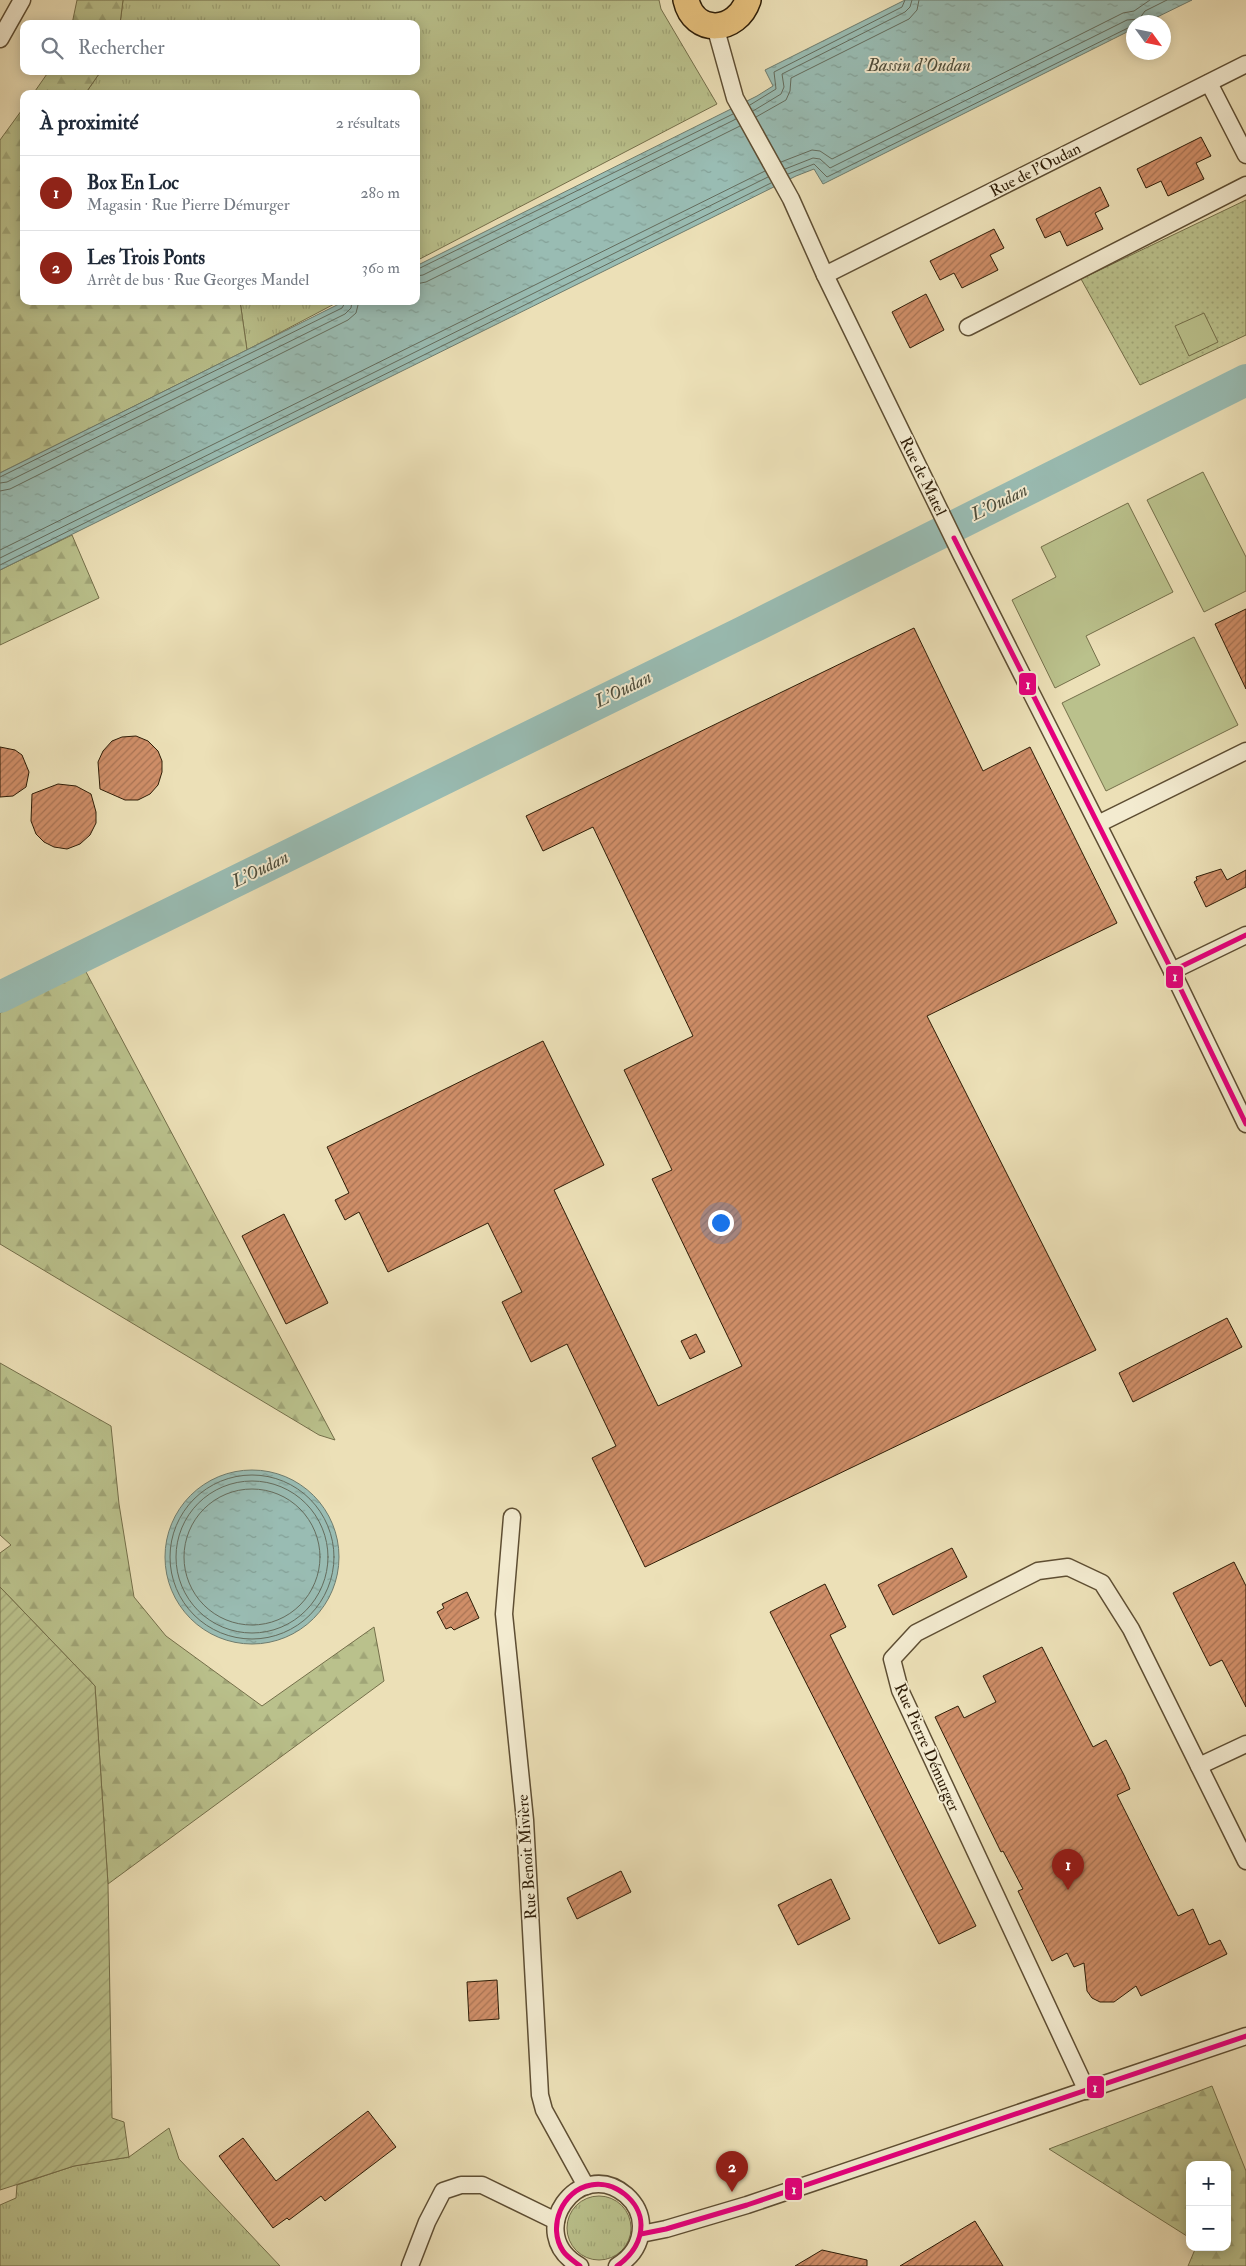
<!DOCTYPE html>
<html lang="fr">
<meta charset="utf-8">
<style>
body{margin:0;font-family:"IM FELL Double Pica",serif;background:#f2f2f3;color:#1f2937}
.controls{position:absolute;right:15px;bottom:15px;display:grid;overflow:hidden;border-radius:10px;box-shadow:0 2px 12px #0003}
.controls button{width:45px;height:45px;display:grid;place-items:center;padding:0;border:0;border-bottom:1px solid #e0e1e3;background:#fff;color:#1f2937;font:25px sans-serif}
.compass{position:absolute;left:1126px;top:15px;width:45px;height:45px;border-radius:50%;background:#fff;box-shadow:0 2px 12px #0003;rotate:123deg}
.you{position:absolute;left:720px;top:1222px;width:18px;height:18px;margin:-12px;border:4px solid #fff;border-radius:50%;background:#1a73e8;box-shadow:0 0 0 8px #1a73e833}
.badge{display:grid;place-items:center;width:32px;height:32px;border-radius:50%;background:#8f2418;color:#fff;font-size:16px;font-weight:700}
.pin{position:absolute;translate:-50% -41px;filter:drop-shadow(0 1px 2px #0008)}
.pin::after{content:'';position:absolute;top:26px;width:18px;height:15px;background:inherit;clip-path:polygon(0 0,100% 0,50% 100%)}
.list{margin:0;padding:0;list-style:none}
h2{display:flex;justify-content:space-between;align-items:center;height:65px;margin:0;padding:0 20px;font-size:21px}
h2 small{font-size:16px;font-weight:400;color:#747a83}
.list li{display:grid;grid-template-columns:32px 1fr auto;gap:15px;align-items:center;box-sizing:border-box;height:75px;padding:0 20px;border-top:1px solid #e0e1e3}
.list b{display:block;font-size:19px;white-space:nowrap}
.list p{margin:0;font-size:16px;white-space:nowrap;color:#747a83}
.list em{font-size:16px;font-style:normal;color:#747a83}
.icon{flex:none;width:28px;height:28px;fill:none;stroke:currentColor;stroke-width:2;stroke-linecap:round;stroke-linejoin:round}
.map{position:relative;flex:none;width:1246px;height:2266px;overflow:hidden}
.search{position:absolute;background:#fff;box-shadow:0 2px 12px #0003;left:20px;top:20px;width:400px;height:55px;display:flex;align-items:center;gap:12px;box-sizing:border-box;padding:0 18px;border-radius:10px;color:#747a83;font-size:19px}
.panel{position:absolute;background:#fff;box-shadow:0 2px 12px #0003;left:20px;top:90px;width:400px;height:215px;border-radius:10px}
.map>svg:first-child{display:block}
.grass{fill:url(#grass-tufts);stroke:#746f4a}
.forest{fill:url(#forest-firs);stroke:#746f4a}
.park{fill:url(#park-dots);stroke:#746f4a}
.garden{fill:url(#garden-furrows);stroke:#746f4a}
.pitch{fill:#bac18c;stroke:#746f4a}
.water{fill:url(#water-ripples);stroke:#6e7c6e}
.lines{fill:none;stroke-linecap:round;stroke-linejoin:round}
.shore{stroke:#646c5d;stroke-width:1}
.river{stroke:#99bcb3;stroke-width:32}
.building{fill:url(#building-hatch);stroke:#2e1d07}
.minor-casing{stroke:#5e4e33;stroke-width:19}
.primary-casing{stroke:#2e1d07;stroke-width:28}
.minor{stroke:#f3ebd0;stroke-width:16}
.primary{stroke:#e6c07c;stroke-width:25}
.bus-1-casing{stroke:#f3ebd0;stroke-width:9}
.bus-1{stroke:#e5007d;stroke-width:5}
.labels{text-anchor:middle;stroke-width:4;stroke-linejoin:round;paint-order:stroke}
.street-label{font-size:16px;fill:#2e1d07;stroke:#f3ebd0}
.water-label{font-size:18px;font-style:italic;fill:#4e4d3b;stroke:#f3ebd0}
.line-badge{stroke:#f3ebd0;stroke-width:2}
.badge-label{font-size:14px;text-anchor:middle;font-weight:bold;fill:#fff}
</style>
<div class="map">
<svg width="1246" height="2266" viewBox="0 0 1246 2266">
<defs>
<pattern id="grass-tufts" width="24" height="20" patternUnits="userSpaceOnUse" patternTransform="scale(1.25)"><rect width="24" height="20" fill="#bac18c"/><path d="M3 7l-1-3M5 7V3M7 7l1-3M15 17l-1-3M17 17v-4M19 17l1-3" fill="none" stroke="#a0a577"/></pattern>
<pattern id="forest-firs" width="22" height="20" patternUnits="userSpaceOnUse" patternTransform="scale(1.25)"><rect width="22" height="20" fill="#bac18c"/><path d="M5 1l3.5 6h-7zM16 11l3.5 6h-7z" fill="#a0a577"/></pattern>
<pattern id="park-dots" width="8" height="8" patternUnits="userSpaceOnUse" patternTransform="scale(1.25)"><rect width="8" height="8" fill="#bac18c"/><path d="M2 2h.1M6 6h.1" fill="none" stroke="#a0a577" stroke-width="1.8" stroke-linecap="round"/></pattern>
<pattern id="garden-furrows" width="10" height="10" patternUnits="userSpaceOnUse" patternTransform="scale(1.25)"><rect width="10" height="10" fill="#bac18c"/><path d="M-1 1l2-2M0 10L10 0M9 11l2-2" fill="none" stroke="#a0a577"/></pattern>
<pattern id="water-ripples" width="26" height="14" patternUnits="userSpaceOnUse" patternTransform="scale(1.25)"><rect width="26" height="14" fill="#99bcb3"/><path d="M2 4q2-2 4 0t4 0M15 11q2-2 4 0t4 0" fill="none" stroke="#84a198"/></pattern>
<pattern id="building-hatch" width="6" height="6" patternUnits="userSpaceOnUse" patternTransform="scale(1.25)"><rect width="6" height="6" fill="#cf8e68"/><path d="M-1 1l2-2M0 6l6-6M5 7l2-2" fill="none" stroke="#a87354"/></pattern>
</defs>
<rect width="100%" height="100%" fill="#ece0b7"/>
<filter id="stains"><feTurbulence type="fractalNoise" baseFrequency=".004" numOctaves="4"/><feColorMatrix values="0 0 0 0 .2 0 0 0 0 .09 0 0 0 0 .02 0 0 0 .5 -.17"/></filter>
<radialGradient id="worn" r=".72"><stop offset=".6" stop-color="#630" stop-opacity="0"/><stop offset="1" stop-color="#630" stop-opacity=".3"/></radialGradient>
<g class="grass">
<path d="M123,0H659L661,9L717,104L416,261V94H85L101,71H416V24H120Z"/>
<path d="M240,301H340L247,350Z"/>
<path d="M169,2128L179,2159L280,2266H0V2205L16,2198L17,2185L74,2166L129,2157Z"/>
<circle cx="599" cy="2228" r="32"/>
</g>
<g class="forest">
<path d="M77,0H123L120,24H72Z"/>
<path d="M49,71H101L85,94H33Z"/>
<path d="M24,107V181L20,187H24V301H240L247,350L0,473V140Z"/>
<path d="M72,535L99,598L0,645V570Z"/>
<path d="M85,970L335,1440L319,1435L0,1244V1013Z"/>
<path d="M0,1363L111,1426L119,1504L134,1597L166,1636L262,1706L374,1627L384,1681L108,1884L95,1686L0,1587V1553L11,1545L0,1535Z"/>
<path d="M1212,2086L1246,2171V2266H1188L1196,2247H1227V2165H1190V2238L1049,2149Z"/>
</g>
<path class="park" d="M1246,200V335L1140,385L1081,279Z"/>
<path class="garden" d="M0,1587L95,1686L108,1884L112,2118L124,2122L129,2157L74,2166L0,2190Z"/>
<g class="pitch">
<path d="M1204,313L1218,342L1189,356L1175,326Z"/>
<path d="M1203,472L1246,557V591L1204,612L1147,500Z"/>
<path d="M1128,503L1173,592L1086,636L1100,665L1055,688L1012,600L1056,577L1041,547Z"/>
<path d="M1194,637L1238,725L1106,791L1062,703Z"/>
</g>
<g class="water">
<path d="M905,0H1192L1147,22H1134L1133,29L823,184L814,169L796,176L0,570V473L345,301H416V266L757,96L773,86L765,70Z"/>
<circle cx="252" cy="1557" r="87"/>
</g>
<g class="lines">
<g class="shore">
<path d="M750,105L776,89L774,72L902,7L905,0"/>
<path d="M753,111L781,94L784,87L782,74L905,12L910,7L912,0"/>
<path d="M756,117L786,100L790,91L791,78L909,19L917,10L919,0"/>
<path d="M781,162L812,150L820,151L832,159L1123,13L1134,11L1150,0"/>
<path d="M785,169L813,158L820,159L830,168L1127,20L1139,19L1145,11L1167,0"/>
<path d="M788,174L814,164L827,177L1134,25"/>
<path d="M416,270L733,114"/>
<path d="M416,276L423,275L736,119"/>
<path d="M416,284L426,282L740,126"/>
<path d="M0,477L342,308L346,301"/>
<path d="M0,483L7,482L345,314L351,308L352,301"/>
<path d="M0,491L10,489L348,320L356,313L359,301"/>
<path d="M0,550L765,171"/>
<path d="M0,558L768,177"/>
<path d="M0,565L771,183"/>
<circle cx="252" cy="1557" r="82"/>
<circle cx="252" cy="1557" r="76"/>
<circle cx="252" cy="1557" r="68"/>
</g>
<path class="river" d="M0,997L745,631L1246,380"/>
</g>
<g class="building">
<path d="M1201,137L1211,156L1196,163L1204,179L1168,196L1161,181L1146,188L1137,169Z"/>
<path d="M1100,187L1109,206L1095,213L1103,229L1067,246L1060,231L1045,238L1036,219Z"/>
<path d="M994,229L1004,248L990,255L998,270L962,288L954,273L940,280L930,261Z"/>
<path d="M926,294L944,330L910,348L892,312Z"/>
<path d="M1246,609V689L1215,624Z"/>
<path d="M914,628L983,771L1030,747L1117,923L927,1016L1096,1350L645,1567L592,1458L616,1446L567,1344L531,1362L502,1302L522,1292L488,1223L388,1272L359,1212L345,1220L335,1200L349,1193L327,1147L543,1041L604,1165L554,1190L658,1406L742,1366L652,1179L672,1170L624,1070L693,1036L593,827L543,851L526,816Z"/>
<path d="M136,736L148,741L158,751L162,761V772L158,785L150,794L138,800H125L100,789L98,762L103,751L112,741L122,737Z"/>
<path d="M0,747L15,750L22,755L29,772L26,787L13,796L0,797Z"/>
<path d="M58,784L76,786L91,794L96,812V823L90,835L80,844L67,849L54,847L44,842L36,834L31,821L32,794Z"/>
<path d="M1221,869L1227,880L1246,870V887L1206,907L1194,882L1197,880L1196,877Z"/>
<path d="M284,1214L328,1303L286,1324L242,1236Z"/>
<path d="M1227,1318L1242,1347L1133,1402L1119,1373Z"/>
<path d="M696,1334L705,1352L690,1359L681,1341Z"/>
<path d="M952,1548L967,1577L893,1615L878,1585Z"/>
<path d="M1234,1562L1246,1586V1707L1222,1660L1210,1666L1173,1593Z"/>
<path d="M825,1584L846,1627L830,1635L976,1926L939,1944L770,1612Z"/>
<path d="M467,1592L479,1618L454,1630L451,1627L446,1629L437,1612L444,1608L442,1604Z"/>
<path d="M1042,1647L1093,1747L1106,1740L1125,1777L1130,1789L1117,1795L1178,1916L1193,1909L1209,1945L1220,1940L1227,1954L1141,1996L1136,1986L1114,2002H1100L1092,1998L1087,1991L1084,1963L1074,1967L1067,1953L1052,1961L1018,1891L1023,1889L1003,1851L1001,1852L935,1717L958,1706L964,1718L996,1702L983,1676Z"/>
<path d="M621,1871L631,1892L577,1919L567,1898Z"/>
<path d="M831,1879L850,1919L798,1945L778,1905Z"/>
<path d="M497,1980L499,2019L469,2021L467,1982Z"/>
<path d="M368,2111L396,2147L325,2201L321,2196L289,2220L287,2218L273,2228L219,2156L243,2138L276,2181Z"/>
<path d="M975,2221L1003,2266H900Z"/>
<path d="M822,2250L867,2260V2266H795Z"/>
</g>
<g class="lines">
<defs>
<g id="minor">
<path d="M715,26L735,98L791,199L825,275L961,554L1172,971L1246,1124"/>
<path d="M0,39L22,0"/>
<path d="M1209,83L1246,155"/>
<path d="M825,275L1246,64"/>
<path d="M968,327L1246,185"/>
<path d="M1098,824L1246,751"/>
<path d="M1172,971L1246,935"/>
<path d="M512,1517L504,1614L525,1820L540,2095L544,2110L586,2186"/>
<path d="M1199,1766L1246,1744"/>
<path d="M1087,2091L900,1690L892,1659L916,1633L1038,1571L1068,1567L1102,1583L1131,1629L1246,1861"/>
<path d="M641,2234L666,2229L747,2205L1246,2036"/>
<path d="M410,2266L427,2222L443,2191L461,2185H482L556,2221"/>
<path d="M580,2266C522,2234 579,2155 626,2195C635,2203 641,2214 641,2226C641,2244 632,2257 617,2266"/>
</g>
<path id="primary" d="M686,0C694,36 737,33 748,0"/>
</defs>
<use href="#minor" class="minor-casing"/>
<use href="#primary" class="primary-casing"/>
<use href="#minor" class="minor"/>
<use href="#primary" class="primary"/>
<defs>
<g id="bus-1">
<path d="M954,538L1172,971L1246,1124"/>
<path d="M1172,971L1246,935"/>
<path d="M641,2234L666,2229L747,2205L1246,2036"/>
<path d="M580,2266C575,2262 567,2257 563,2251C547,2227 562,2190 591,2185C614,2180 641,2201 641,2225C641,2243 631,2256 617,2266"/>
</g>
</defs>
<use href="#bus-1" class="bus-1-casing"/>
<use href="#bus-1" class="bus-1"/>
</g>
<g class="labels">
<g class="street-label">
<text transform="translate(1035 169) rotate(-27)" y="6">Rue de l'Oudan</text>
<text transform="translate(924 476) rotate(64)" y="6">Rue de Matel</text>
<text transform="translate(928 1747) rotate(66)" y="6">Rue Pierre Démurger</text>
<text transform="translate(526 1857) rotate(-94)" y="6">Rue Benoit Mivière</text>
</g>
<g class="water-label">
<text x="919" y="71">Bassin d'Oudan</text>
<text transform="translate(999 502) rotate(-26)" y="6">L'Oudan</text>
<text transform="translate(623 689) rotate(-26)" y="6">L'Oudan</text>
<text transform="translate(260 869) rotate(-26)" y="6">L'Oudan</text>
</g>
</g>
<g class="line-badge">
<rect x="1018" y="672" width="19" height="24" rx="5" fill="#e5007d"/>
<rect x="1165" y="965" width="19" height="24" rx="5" fill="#e5007d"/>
<rect x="1086" y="2075" width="19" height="24" rx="5" fill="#e5007d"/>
<rect x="784" y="2177" width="19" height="24" rx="5" fill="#e5007d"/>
</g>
<g class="badge-label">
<text x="1028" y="689">1</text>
<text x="1175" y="981">1</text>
<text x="1095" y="2092">1</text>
<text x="794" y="2194">1</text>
</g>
<rect width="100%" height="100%" filter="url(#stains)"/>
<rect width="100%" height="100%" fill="url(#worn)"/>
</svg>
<div class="controls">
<button>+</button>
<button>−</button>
</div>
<svg class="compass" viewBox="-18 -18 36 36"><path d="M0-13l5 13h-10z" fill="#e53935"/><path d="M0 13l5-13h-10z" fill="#747a83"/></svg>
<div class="you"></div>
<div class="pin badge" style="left:1068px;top:1890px">1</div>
<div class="pin badge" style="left:732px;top:2192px">2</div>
<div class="search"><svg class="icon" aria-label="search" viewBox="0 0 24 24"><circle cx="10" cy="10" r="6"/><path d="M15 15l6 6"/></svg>Rechercher</div>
<section class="panel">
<h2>À proximité<small>2 résultats</small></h2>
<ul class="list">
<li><span class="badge">1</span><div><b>Box En Loc</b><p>Magasin · Rue Pierre Démurger</p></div><em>280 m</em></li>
<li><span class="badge">2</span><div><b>Les Trois Ponts</b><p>Arrêt de bus · Rue Georges Mandel</p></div><em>360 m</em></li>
</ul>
</section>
</div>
